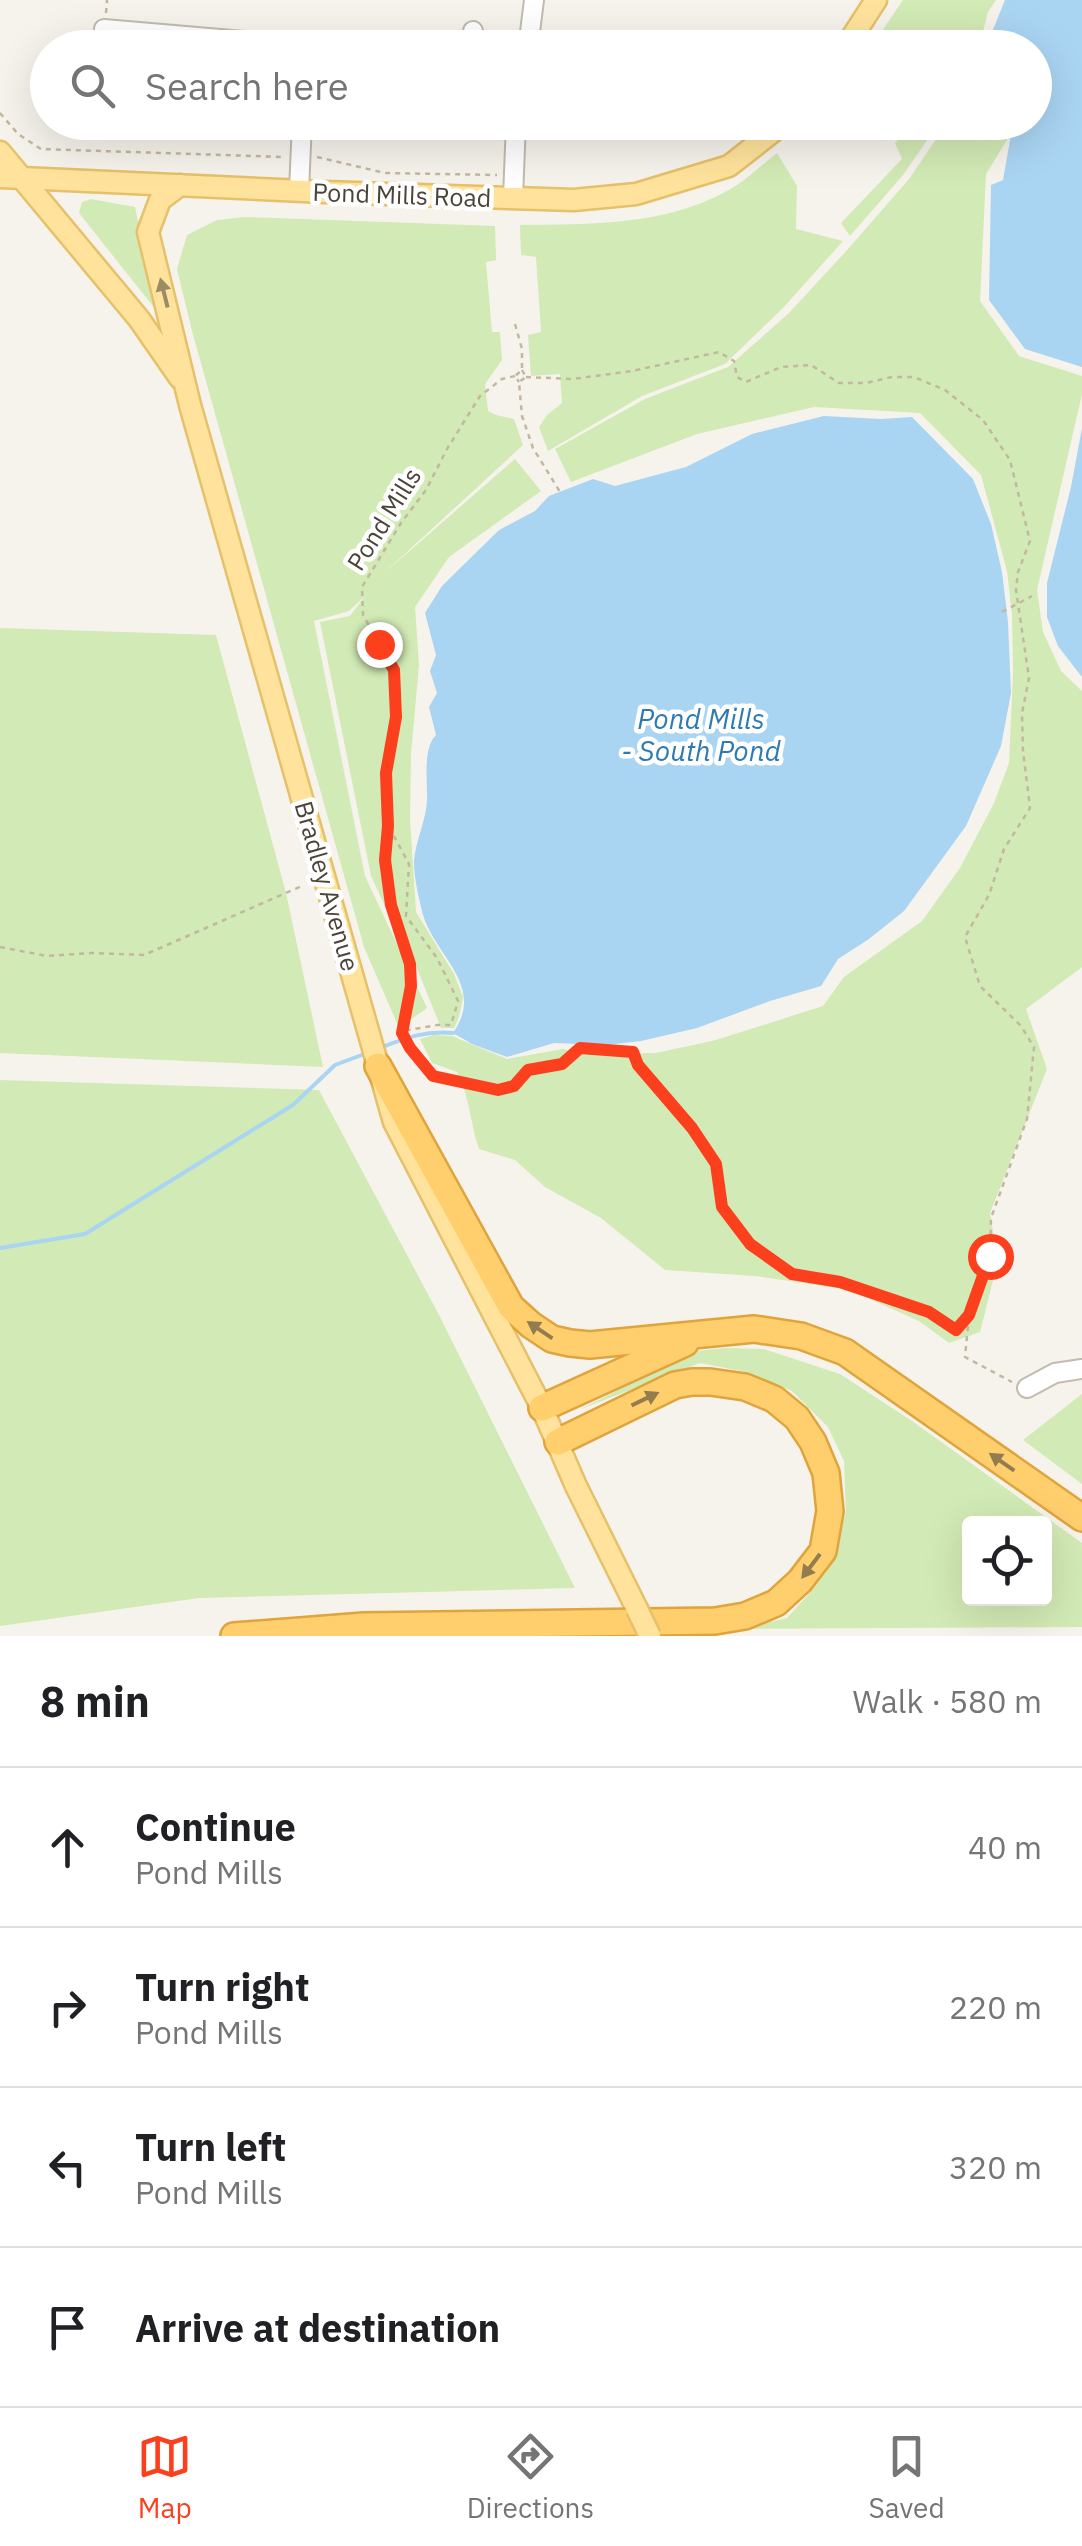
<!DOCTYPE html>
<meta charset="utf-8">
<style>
body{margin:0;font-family:"IBM Plex Sans",sans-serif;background:#f2f2f2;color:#202124}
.controls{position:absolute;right:30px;bottom:30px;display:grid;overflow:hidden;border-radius:10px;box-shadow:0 10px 40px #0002}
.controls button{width:90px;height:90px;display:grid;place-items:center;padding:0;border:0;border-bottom:2px solid #e0e0e0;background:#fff;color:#202124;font:50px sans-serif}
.stop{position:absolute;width:30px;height:30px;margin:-22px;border:8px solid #fc3f1d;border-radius:50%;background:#fff}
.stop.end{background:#fc3f1d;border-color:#fff;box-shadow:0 2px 10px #0008}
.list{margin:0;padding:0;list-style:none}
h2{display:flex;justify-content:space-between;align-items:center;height:130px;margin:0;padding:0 40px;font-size:42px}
h2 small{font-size:32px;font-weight:400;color:#757577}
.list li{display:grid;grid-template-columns:65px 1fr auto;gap:30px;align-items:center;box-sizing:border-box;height:160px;padding:0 40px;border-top:2px solid #e0e0e0}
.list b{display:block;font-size:38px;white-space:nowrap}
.list p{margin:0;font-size:32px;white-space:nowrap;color:#757577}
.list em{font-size:32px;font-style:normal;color:#757577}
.icon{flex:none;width:55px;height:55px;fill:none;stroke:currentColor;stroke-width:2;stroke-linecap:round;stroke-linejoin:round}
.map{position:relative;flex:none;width:1082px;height:1636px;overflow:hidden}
.search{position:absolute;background:#fff;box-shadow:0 10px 40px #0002;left:30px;right:30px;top:30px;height:110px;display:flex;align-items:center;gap:25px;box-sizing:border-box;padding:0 35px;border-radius:55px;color:#757577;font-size:38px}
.sheet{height:770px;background:#fff}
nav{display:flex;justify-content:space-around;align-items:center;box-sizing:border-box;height:140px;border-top:2px solid #e0e0e0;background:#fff;font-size:28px;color:#757577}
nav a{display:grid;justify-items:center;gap:5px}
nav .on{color:#fc3f1d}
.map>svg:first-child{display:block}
.green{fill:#d2eab5;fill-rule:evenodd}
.water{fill:#a9d4f2}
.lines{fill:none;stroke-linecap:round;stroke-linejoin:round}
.stream{stroke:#a9d4f2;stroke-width:4}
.minor-casing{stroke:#c2bbae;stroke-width:22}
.major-casing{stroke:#e6c16a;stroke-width:25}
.highway-casing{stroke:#e0a43c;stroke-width:30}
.path{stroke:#c4b79f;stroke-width:2.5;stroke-dasharray:5 5;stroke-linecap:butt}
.minor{stroke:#fff;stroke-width:18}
.major{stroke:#ffe39c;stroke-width:20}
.highway{stroke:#ffcf6e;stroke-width:25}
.major-bridge-casing{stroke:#e6c16a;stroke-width:25;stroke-linecap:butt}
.major-bridge{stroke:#ffe39c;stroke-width:20}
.oneway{fill:#9c8c66}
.oneway2{fill:#937c4e}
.route{stroke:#fc3f1d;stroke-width:12}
.labels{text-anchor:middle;stroke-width:9;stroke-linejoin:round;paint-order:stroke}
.street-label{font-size:25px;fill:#4b4439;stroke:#fff}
.water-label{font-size:28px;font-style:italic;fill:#2e7ab2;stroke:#fff}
</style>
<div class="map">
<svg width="1082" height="1636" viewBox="0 0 1082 1636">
<rect width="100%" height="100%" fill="#f6f3ec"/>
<g class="green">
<path d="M903,0H996L988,12L979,47H871Z"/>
<path d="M916,123H939L903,175L850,236L841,223L902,159L895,143Z"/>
<path d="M947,123H1000L1007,140L986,174L980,301L1019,356L1082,376V394L1037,590L1043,632L1061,671L1082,691V967L1026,1009L1047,1069L990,1213L998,1261L980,1332L949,1343L919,1321L850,1290L755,1276L665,1270L601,1218L545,1187L515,1160L479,1149C470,1123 470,1097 457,1072L432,1063L420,1039L434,1035L452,1036L507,1059L563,1049L581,1054L656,1053L716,1040L823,1006L844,977L922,921L960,868L994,803L1009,763L1013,672L1012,614L1007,571L981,475L920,413L814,407L697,434L571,482L555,449L645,399L728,367L789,313L848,249L909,179Z"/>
<path d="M777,153L797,186L796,229L843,241L783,308L725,364L642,396L548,451L539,427L547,415L562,403L560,374L531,376L528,335L541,332L536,257L521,255L520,225C590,224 663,226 727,191C745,182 761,165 777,153Z"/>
<path d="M91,199L135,207L156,310L79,213L82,202Z"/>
<path d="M244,217L495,226L496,260L486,262L492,332H500L502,360L485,384L488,411L496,415L514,419L523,445L382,575L515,459L541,491L449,557L415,607L419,665L411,754L410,819L416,912L454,974L463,997L459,1017L454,1028H441L410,951L402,943L371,876L320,622L350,616L365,596L349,611L314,621L365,876L427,1008L399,1028L364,947L192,331L177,269L187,235L217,220Z"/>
<path d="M0,628L216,635L286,893L323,1067L0,1053Z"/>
<path d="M0,1080L319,1090L438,1313L575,1588L199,1598L0,1626Z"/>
<path d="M726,1348L764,1349L840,1374L912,1421L1082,1543V1627L739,1629L787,1618L814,1588L834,1560L846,1511L844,1461L828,1427L792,1391L746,1372L700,1363L581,1409L695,1351ZM970,1524H1044V1598H970Z"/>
<path d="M1082,1394V1484L1023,1440Z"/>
</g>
<g class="water">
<path d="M1005,0H1082V367L1025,349L989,300L991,185L1003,180L1010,140V123L1034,122V48L986,47Z"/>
<path d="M824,416L881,419L912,417L973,479L991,524L1002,572L1008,622L1011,693L1001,746L966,826L904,911L869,939L838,959L821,986L770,1001L697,1028L641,1041L606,1045L554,1043L507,1057L472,1044L453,1033C486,986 436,957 423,915C419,899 414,878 414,862C415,842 426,821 427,801C428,782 422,749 436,735L429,707L437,693L430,671L436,655L425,613L442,586L499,530L535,511L549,496L593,479L615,486L686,467L752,434Z"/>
<path d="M1082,428V677L1058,646L1047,617V583L1071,487Z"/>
</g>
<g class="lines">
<g class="stream">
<path d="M380,1048C405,1038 426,1030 453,1033"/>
<path d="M0,1248L85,1234L293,1105L335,1065L367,1053"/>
</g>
<defs>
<g id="minor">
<path d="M104,29L268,43L278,48"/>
<path d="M472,48L473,31"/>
<path d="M528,48L534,0"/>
<path d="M299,191L302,122"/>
<path d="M513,198L516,122"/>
<path d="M1027,1388L1055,1373L1082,1369"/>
</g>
<g id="major">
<path d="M845,48L876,0"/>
<path d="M0,152L139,319L180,378"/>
<path d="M0,177L325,192L574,200L636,194L729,166L785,122"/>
<path d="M180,185L160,200L148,232L190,405L394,1122L542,1408L576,1486L637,1609"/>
</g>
<g id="highway">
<path d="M378,1066L511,1307L531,1325L552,1339L570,1343L590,1345L754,1329L801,1336L845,1352L1082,1518"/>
<path d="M542,1408L685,1343"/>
<path d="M234,1636L364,1626L715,1621L745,1616L776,1603L800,1581L823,1551L830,1511L826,1473L813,1442L797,1418L774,1399L745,1387L710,1382H692L675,1385L558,1442"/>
</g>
</defs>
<use href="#minor" class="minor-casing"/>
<use href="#major" class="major-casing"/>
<use href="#highway" class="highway-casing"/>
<g class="path">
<path d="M106,13L107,0"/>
<path d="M0,113L18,134L41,149L284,157"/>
<path d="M317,157L385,173L497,175"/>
<path d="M515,324L522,349V370L515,376L519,382"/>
<path d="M522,370L526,377L519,382L522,416L533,448L560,492"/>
<path d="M515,376L502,379L480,396L447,449L426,490L401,523L362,587L363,615L394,670L396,717L386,773L389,826L385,860L391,905L410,964L411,986L402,1033L411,1048L433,1077L498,1089L514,1086L529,1069L562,1064L580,1049L633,1052L638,1065L692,1128L716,1164L722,1207L749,1244L792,1274L840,1282L929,1312L957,1331L968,1316"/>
<path d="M526,377L573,379L632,371L719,352L734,361L737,377L746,382L781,367L811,365L839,383H866L892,377H914L945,390L983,420L1010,460L1030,541L1018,572L1016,590L1029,678L1022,713L1023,751L1030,808L1004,849L989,895L965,937L980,986L1021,1026L1034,1047L1027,1119L991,1218L990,1256L969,1315L965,1357L1012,1382"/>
<path d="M1002,612L1032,596"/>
<path d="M389,827L409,864L406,916L437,958L458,1001L451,1025H437L403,1031"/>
<path d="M0,947L47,956L91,953L144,955L302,886"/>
</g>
<use href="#minor" class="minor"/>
<use href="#major" class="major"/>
<use href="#highway" class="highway"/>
<defs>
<path id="major-bridge" d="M637,1609L650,1636"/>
</defs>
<use href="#major-bridge" class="major-bridge-casing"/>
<use href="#major-bridge" class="major-bridge"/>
</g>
<defs><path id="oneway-solid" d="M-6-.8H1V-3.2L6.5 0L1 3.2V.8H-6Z" transform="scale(2.5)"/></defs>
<use class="oneway" href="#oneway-solid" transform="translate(164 293) rotate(-104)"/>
<g class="oneway2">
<use href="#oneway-solid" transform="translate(540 1330) rotate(-146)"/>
<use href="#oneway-solid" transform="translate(645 1399) rotate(-26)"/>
<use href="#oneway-solid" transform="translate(1002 1462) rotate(-145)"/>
<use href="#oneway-solid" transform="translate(811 1566) rotate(127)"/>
</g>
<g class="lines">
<path class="route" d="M379,644L394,670L396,717L386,773L388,826L385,860L391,905L410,964L411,986L402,1033L410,1048L433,1076L498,1090L514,1086L528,1070L562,1064L580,1048L633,1052L638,1065L692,1128L716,1164L722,1207L750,1244L792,1274L840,1282L929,1312L956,1330L969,1315L990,1256"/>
</g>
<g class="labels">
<g class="street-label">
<text transform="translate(402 195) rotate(2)" y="9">Pond Mills Road</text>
<text transform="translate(384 519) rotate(-58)" y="9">Pond Mills</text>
<text transform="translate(327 886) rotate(74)" y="9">Bradley Avenue</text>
</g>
<g class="water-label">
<text x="701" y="729">Pond Mills<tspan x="701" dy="32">- South Pond</tspan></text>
</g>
</g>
</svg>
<div class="controls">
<button><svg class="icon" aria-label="locate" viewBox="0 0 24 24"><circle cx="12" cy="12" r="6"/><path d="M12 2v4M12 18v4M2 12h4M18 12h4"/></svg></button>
</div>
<div class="stop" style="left:990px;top:1256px"></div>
<div class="stop end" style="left:379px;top:644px"></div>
<div class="search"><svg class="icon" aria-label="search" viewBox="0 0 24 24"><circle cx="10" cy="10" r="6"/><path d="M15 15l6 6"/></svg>Search here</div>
</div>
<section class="sheet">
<h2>8 min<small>Walk · 580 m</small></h2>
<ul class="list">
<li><svg class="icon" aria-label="ahead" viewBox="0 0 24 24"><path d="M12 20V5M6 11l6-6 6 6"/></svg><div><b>Continue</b><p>Pond Mills</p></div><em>40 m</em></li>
<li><svg class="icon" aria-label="right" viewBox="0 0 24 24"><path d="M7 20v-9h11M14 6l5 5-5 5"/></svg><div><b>Turn right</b><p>Pond Mills</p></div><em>220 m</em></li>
<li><svg class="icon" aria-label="left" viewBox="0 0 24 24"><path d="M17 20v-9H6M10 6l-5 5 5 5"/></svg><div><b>Turn left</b><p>Pond Mills</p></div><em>320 m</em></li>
<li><svg class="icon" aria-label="arrive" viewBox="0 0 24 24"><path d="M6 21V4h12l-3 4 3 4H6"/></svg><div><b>Arrive at destination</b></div></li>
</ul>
</section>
<nav>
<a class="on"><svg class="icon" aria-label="map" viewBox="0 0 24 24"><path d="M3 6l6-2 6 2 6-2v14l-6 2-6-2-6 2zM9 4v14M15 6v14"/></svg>Map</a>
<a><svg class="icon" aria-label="directions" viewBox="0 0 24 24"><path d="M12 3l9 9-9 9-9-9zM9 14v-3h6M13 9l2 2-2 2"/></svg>Directions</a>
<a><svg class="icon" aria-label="saved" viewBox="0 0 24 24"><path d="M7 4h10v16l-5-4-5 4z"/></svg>Saved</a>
</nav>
